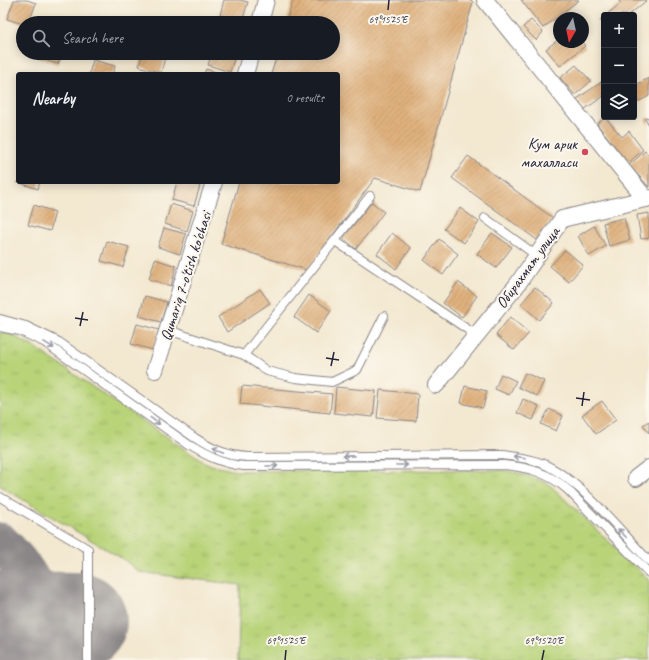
<!DOCTYPE html>
<meta charset="utf-8">
<style>
body{margin:0;font-family:Caveat,sans-serif;background:#242831;color:#f1f3f6}
.controls{position:absolute;right:12px;top:12px;display:grid;overflow:hidden;border-radius:4px;box-shadow:0 2px 10px #0003}
.controls button{width:36px;height:36px;display:grid;place-items:center;padding:0;border:0;border-bottom:1px solid #363941;background:#171b24;color:#f1f3f6;font:20px sans-serif}
.compass{position:absolute;left:553px;top:12px;width:36px;height:36px;border-radius:50%;background:#171b24;box-shadow:0 2px 10px #0003;rotate:189deg}
.list{margin:0;padding:0;list-style:none}
h2{display:flex;justify-content:space-between;align-items:center;height:52px;margin:0;padding:0 16px;font-size:17px}
h2 small{font-size:13px;font-weight:400;color:#9ea1a6}
.icon{flex:none;width:22px;height:22px;fill:none;stroke:currentColor;stroke-width:2;stroke-linecap:round;stroke-linejoin:round}
.map{position:relative;flex:none;width:649px;height:660px;overflow:hidden}
.search{position:absolute;background:#171b24;box-shadow:0 2px 10px #0003;left:16px;top:16px;width:324px;height:44px;display:flex;align-items:center;gap:10px;box-sizing:border-box;padding:0 14px;border-radius:22px;color:#9ea1a6;font-size:15px}
.panel{position:absolute;background:#171b24;box-shadow:0 2px 10px #0003;left:16px;top:72px;width:324px;height:112px;border-radius:4px}
.map>svg:first-child{display:block}
.grass{fill:url(#grass-tufts);stroke:#6d7a5a}
.lines{fill:none;stroke-linecap:round;stroke-linejoin:round}
.taxiway{stroke:#8a8586;stroke-width:39}
.runway{stroke:#8a8586;stroke-width:98}
.building{fill:url(#building-hatch)}
.service-casing{stroke:#8a8586;stroke-width:10}
.minor-casing{stroke:#8a8586;stroke-width:18}
.service{stroke:#fff;stroke-width:8}
.minor{stroke:#fff;stroke-width:16}
.oneway{stroke:#9c9ca7}
.ticks{fill:none;stroke:#22223b;stroke-width:1.5}
.poi-dot{fill:#d1495b;stroke:#fbf7ec;stroke-width:1.5}
.labels{text-anchor:middle;stroke-width:4;stroke-linejoin:round;paint-order:stroke}
.poi-label{font-size:16px;fill:#22223b;stroke:#fbf7ec;text-anchor:end}
.street-label{font-size:16px;fill:#22223b;stroke:#fbf7ec}
.ticks-label{font-size:10px;text-anchor:middle;fill:#22223b;stroke:#fbf7ec;stroke-width:4;stroke-linejoin:round;paint-order:stroke}
</style>
<div class="map">
<svg width="649" height="660" viewBox="0 0 649 660">
<defs>
<pattern id="grass-tufts" width="24" height="20" patternUnits="userSpaceOnUse"><rect width="24" height="20" fill="#b8d378"/><path d="M3 7l-1-3M5 7V3M7 7l1-3M15 17l-1-3M17 17v-4M19 17l1-3" fill="none" stroke="#9eb569"/></pattern>
<pattern id="building-hatch" width="6" height="6" patternUnits="userSpaceOnUse"><rect width="6" height="6" fill="#dfb17d"/><path d="M-1 1l2-2M0 6l6-6M5 7l2-2" fill="none" stroke="#bf986d"/></pattern>
</defs>
<rect width="100%" height="100%" fill="#fbf7ec"/>
<filter id="ink" filterUnits="userSpaceOnUse"><feTurbulence type="fractalNoise" baseFrequency=".025" numOctaves="2"/><feDisplacementMap in="SourceGraphic" scale="8" xChannelSelector="R" yChannelSelector="G"/><feConvolveMatrix kernelMatrix="1 2 1 2 8 2 1 2 1" color-interpolation-filters="sRGB"/></filter>
<filter id="wash" filterUnits="userSpaceOnUse"><feTurbulence type="fractalNoise" baseFrequency=".012" numOctaves="4" result="noise"/><feDisplacementMap in="SourceGraphic" scale="16" xChannelSelector="R" yChannelSelector="G"/><feGaussianBlur stdDeviation="0.9" result="paint"/><feColorMatrix in="noise" values="0 0 0 0 0 0 0 0 0 0 0 0 0 0 0 0 0 1.4 0 .05"/><feComposite in="paint" operator="in"/></filter>
<g filter="url(#wash)">
<rect width="100%" height="100%" fill="#f3e8d0"/>
<path class="grass" d="M0,332L12,335L31,345L202,461L211,465L236,471L500,470C519,472 533,477 550,485L649,580V660H238L240,585L139,572L123,559L0,486Z"/>
<g class="lines">
<g class="taxiway">
<path d="M0,542C22,563 41,590 47,620C49,633 49,647 50,660"/>
<path d="M0,627L21,639L39,660"/>
</g>
<path class="runway" d="M0,620L78,621"/>
</g>
<g id="blocks">
<g class="building">
<path d="M14,0H27L36,3L29,23L23,24L7,19Z"/>
<path d="M224,0H240L248,2L242,22L220,15Z"/>
<path d="M293,0H471L473,2L420,192L375,178L307,270L221,244L239,182H338V74H271L278,53H333V23H286Z"/>
<path d="M521,0H579L543,28Z"/>
<path d="M618,0H647L629,15H606L621,3Z"/>
<path d="M604,16V25L600,20Z"/>
<path d="M531,20L543,32L536,40L523,27Z"/>
<path d="M559,39V42H582L585,46L560,66L546,49Z"/>
<path d="M38,53H62L58,64L37,58Z"/>
<path d="M143,53H166L161,73L139,66Z"/>
<path d="M212,53H236L230,72L208,65Z"/>
<path d="M93,60L115,66L113,74H89Z"/>
<path d="M576,65L591,81L575,95L560,78Z"/>
<path d="M206,69L222,74H204Z"/>
<path d="M649,78V96L634,104V86Z"/>
<path d="M604,80V96L585,109L577,99Z"/>
<path d="M605,117L622,137L629,131L643,150L628,163L597,124Z"/>
<path d="M649,117V126L645,119Z"/>
<path d="M645,151L649,156V187L629,165Z"/>
<path d="M468,156L553,218L537,240L452,178Z"/>
<path d="M17,182H40L38,189Z"/>
<path d="M177,182H185L200,186L194,206L172,200Z"/>
<path d="M372,202L384,212L356,249L343,238Z"/>
<path d="M171,204L193,211L187,231L165,224Z"/>
<path d="M34,205L55,212L50,231L28,225Z"/>
<path d="M460,208L479,222L464,243L444,229Z"/>
<path d="M649,213V238L641,239L637,215Z"/>
<path d="M624,218L630,240L609,246L603,223Z"/>
<path d="M594,226L606,246L589,256L578,236Z"/>
<path d="M164,228L186,234L180,254L158,247Z"/>
<path d="M392,233L411,248L396,269L377,254Z"/>
<path d="M492,233L512,247L496,268L477,254Z"/>
<path d="M439,239L458,254L443,275L424,260Z"/>
<path d="M107,241L129,247L123,267L101,261Z"/>
<path d="M565,250L583,265L569,282L550,266Z"/>
<path d="M155,259L176,266L171,286L149,279Z"/>
<path d="M458,282L477,296L462,317L443,303Z"/>
<path d="M535,287L554,303L539,320L521,304Z"/>
<path d="M260,289L270,303L227,332L218,317Z"/>
<path d="M309,295L331,311L316,333L294,317Z"/>
<path d="M145,296L167,302L161,322L139,316Z"/>
<path d="M510,317L529,333L514,350L496,335Z"/>
<path d="M137,324L159,330L153,350L131,344Z"/>
<path d="M525,373L544,381L537,396L518,387Z"/>
<path d="M501,374L516,381L509,395L495,389Z"/>
<path d="M242,386L332,394L330,413L240,404Z"/>
<path d="M465,386L487,391L483,408L461,403Z"/>
<path d="M336,387L376,391L373,417L334,413Z"/>
<path d="M380,390L418,394L416,421L377,418Z"/>
<path d="M523,399L539,406L533,420L517,413Z"/>
<path d="M602,401L616,420L596,434L582,415Z"/>
<path d="M549,409L563,416L556,431L541,424Z"/>
<path d="M649,421V433L643,425Z"/>
</g>
</g>
</g>
<g filter="url(#ink)">
<use href="#blocks" fill-opacity="0" stroke="#8a8586" stroke-width="1"/>
<g class="lines">
<defs>
<g id="service">
<path d="M485,218L537,256"/>
<path d="M335,241L476,335"/>
<path d="M0,319L26,326L59,342L195,438C212,449 227,456 247,457L502,455C515,457 528,458 541,463C579,478 620,531 649,561"/>
<path d="M0,327L20,331L44,342L189,445C207,456 223,464 244,466L503,465C528,467 549,473 568,490L649,573"/>
<path d="M168,330L244,355L370,196"/>
<path d="M244,355L267,371L295,378L332,382L357,370L384,316"/>
<path d="M0,497L88,549V660"/>
</g>
<g id="minor">
<path d="M485,0L646,199"/>
<path d="M260,23L266,0"/>
<path d="M245,74L251,53"/>
<path d="M155,370L214,182"/>
<path d="M436,385L517,285L562,219L649,198"/>
<path d="M636,478L649,468"/>
</g>
</defs>
<use href="#service" class="service-casing"/>
<use href="#minor" class="minor-casing"/>
<use href="#service" class="service"/>
<use href="#minor" class="minor"/>
</g>
<defs><path id="oneway-shaft" d="M-6 0H5M1.5-3L5.5 0L1.5 3" fill="none" stroke-width="1.6" stroke-linecap="round" stroke-linejoin="round"/></defs>
<g class="oneway">
<use href="#oneway-shaft" transform="translate(49 345) rotate(32)"/>
<use href="#oneway-shaft" transform="translate(155 421) rotate(36)"/>
<use href="#oneway-shaft" transform="translate(218 451) rotate(-158)"/>
<use href="#oneway-shaft" transform="translate(348 456) rotate(179)"/>
<use href="#oneway-shaft" transform="translate(519 457) rotate(-172)"/>
<use href="#oneway-shaft" transform="translate(402 465)"/>
<use href="#oneway-shaft" transform="translate(272 466)"/>
<use href="#oneway-shaft" transform="translate(622 533) rotate(-134)"/>
</g>
</g>
<path class="ticks" d="M388,10L389,0M75,318L88,320M80,326L83,312M326,358L339,360M331,366L334,352M576,398L590,400M582,406L584,392M285,660L286,650M542,660L544,650"/>
<circle class="poi-dot" cx="585" cy="152" r="4"/>
<g class="labels">
<g class="poi-label">
<text x="577" y="149">Кум арик<tspan x="577" dy="18">махалласи</tspan></text>
</g>
<g class="street-label">
<text transform="translate(527 267) rotate(-54)" y="6">Обирахмат улица</text>
<text transform="translate(185 276) rotate(-72)" y="6">Qumariq 7-o'tish ko'chasi</text>
</g>
</g>
<g class="ticks-label">
<text x="388" y="23">69°15'25"E</text>
<text x="286" y="644">69°15'25"E</text>
<text x="544" y="644">69°15'20"E</text>
</g>
</svg>
<div class="controls">
<button>+</button>
<button>−</button>
<button><svg class="icon" aria-label="layers" viewBox="0 0 24 24"><path d="M12 4l9 5-9 5-9-5zM3 14l9 5 9-5"/></svg></button>
</div>
<svg class="compass" viewBox="-18 -18 36 36"><path d="M0-13l5 13h-10z" fill="#e53935"/><path d="M0 13l5-13h-10z" fill="#9ea1a6"/></svg>
<div class="search"><svg class="icon" aria-label="search" viewBox="0 0 24 24"><circle cx="10" cy="10" r="6"/><path d="M15 15l6 6"/></svg>Search here</div>
<section class="panel">
<h2>Nearby<small>0 results</small></h2>
<ul class="list">
</ul>
</section>
</div>
